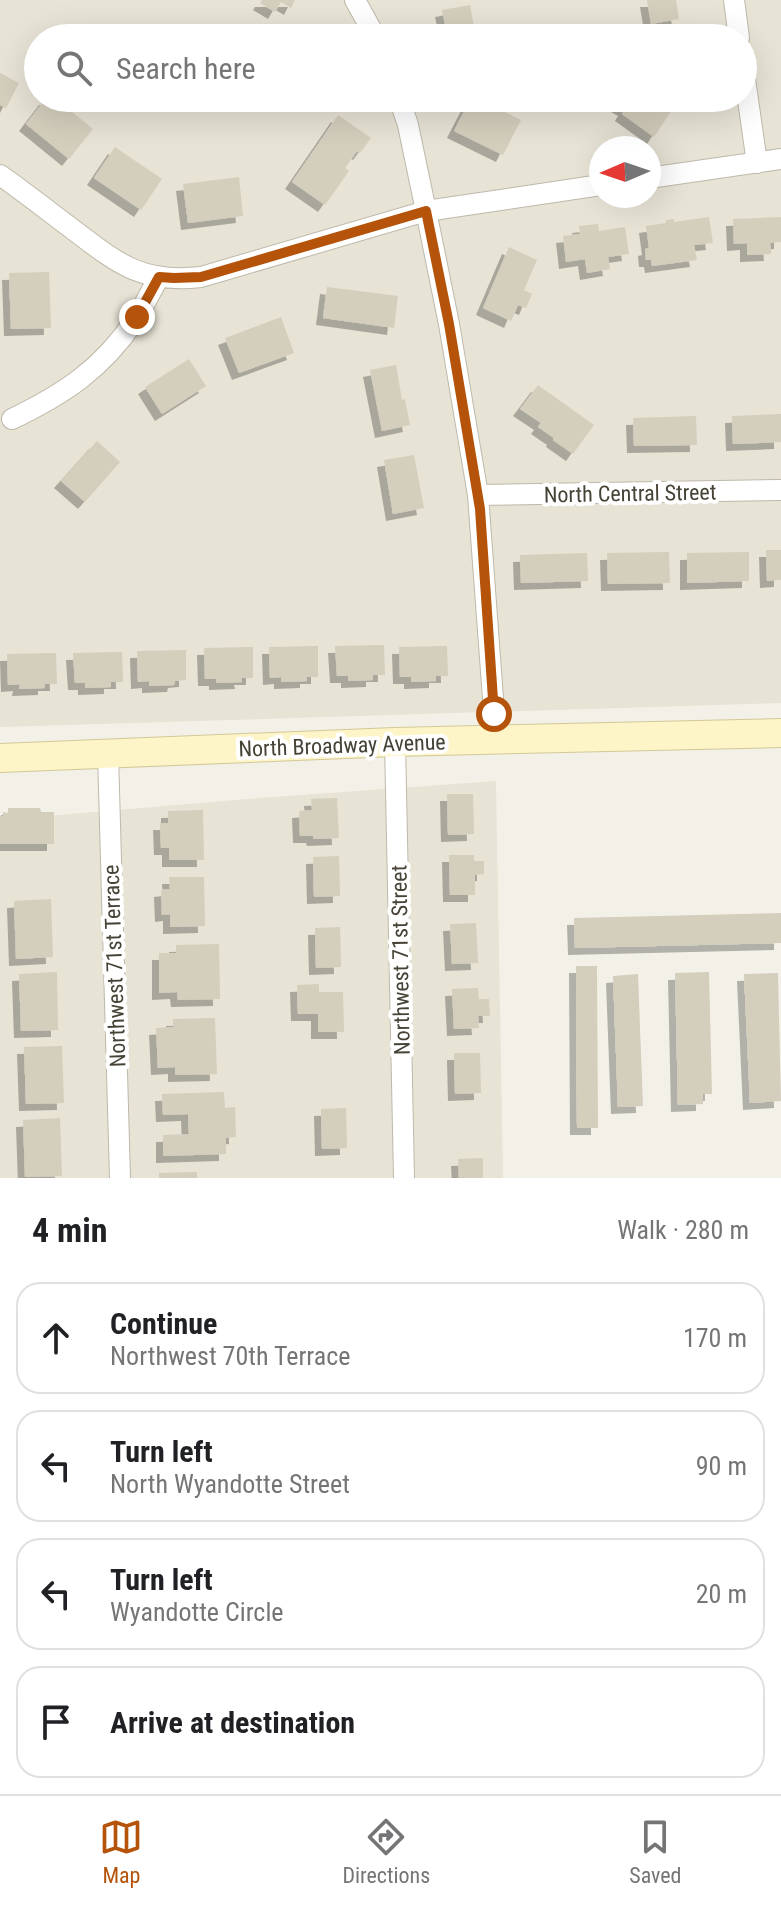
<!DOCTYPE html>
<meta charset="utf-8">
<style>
body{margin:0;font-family:"Roboto Condensed",sans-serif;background:#f2f2f2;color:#202124}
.compass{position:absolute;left:589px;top:136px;width:72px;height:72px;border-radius:50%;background:#fff;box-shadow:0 8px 32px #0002;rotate:268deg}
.stop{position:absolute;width:24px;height:24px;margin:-18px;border:6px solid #b45309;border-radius:50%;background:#fff}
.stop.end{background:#b45309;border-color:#fff;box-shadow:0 2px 8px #0008}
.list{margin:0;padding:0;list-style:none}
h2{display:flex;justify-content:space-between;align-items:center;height:104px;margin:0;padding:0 32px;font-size:34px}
h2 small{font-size:26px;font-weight:400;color:#757577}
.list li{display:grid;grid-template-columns:52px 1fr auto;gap:24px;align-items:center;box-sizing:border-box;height:112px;margin:0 16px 16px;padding:0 16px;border:2px solid #e0e0e0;border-radius:24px}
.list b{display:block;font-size:30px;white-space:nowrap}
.list p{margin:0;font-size:26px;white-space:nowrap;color:#757577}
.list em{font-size:26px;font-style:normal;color:#757577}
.icon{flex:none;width:44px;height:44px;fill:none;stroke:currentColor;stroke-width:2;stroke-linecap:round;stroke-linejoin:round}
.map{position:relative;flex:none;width:781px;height:1178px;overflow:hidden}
.search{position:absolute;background:#fff;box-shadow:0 8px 32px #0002;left:24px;right:24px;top:24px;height:88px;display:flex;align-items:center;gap:20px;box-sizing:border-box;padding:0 28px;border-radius:44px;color:#757577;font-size:30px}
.sheet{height:616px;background:#fff}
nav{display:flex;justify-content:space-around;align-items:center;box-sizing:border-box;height:112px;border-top:2px solid #e0e0e0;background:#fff;font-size:22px;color:#757577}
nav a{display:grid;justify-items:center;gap:4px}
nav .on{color:#b45309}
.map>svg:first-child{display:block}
.residential{fill:#e7e3d5;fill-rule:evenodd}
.building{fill:#d4cebd;filter:url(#shadow)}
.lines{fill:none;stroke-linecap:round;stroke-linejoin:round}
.street-casing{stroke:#beb9aa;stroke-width:22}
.secondary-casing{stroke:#d2c898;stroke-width:30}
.street{stroke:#fff;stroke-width:20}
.secondary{stroke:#fdf5c7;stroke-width:28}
.route{stroke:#b45309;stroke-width:10}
.labels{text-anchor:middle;stroke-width:8;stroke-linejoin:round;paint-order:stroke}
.street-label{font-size:22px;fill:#464236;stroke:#fff}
</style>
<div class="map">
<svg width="781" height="1178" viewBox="0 0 781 1178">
<defs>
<filter id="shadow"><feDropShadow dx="-7" dy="7" stdDeviation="0" flood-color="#0004"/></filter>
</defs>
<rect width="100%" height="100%" fill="#f3f1e7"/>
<g class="residential">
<path d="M0,0H781V703L0,727ZM38,38H743V98H38ZM601,148H649V196H601Z"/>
<path d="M496,781L503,1178H0V820L260,798Z"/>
</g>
<g class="building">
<path d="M262,0H295L291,8L281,2L275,12L260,3Z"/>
<path d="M647,0H676L679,19L651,24Z"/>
<path d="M470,5L476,38H448L442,10Z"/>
<path d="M0,73L19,83L6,108L0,105Z"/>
<path d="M46,98H55L93,129L69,159L26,124Z"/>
<path d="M471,98H477L521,120L503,155L454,131Z"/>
<path d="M623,98H680L654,137L622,114L625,109L618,105Z"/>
<path d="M338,115L371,138L360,153L357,151L345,168L349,171L325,205L292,182Z"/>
<path d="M115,147L162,179L141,210L94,178Z"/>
<path d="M239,177L243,216L188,223L183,184Z"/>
<path d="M709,217L713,243L694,245L697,260L652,266L651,260H646L645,249L649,248L646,226L666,223V220L674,219V222Z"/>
<path d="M781,217V242L770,243L771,254L747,255V243L734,244L733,219Z"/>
<path d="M598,224L599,231L625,227L629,254L608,257L610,269L587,273L585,259L566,262L563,236L580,234L579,226Z"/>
<path d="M509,247L537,260L524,290L532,294L526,308L518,305L511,321L483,308Z"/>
<path d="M49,272L51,328L11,329L9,273Z"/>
<path d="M327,287L398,296L394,328L323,318Z"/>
<path d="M281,317L294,353L239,373L225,338Z"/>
<path d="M189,359L206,386L162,414L145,387Z"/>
<path d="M396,365L402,400L405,399L410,425L382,431L370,370Z"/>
<path d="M538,385L594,425L573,454L553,440L554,438L538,427L541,423L520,409Z"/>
<path d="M781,414V442L733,444L732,416Z"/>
<path d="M696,416L697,445L634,446L633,418Z"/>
<path d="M97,441L120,462L85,502L61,481Z"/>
<path d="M414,455L424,508L393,514L384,460Z"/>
<path d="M766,550H781V580L767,581Z"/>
<path d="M669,552L670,583L608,584L607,553Z"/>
<path d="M749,552V581L687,583V553Z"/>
<path d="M587,553L588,581L521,583L520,555Z"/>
<path d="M384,645L385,675H373V680L348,681V676H337L335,646Z"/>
<path d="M318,646V677H307V681L281,682V677L270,678L269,647Z"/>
<path d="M447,646L448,676H436V681L411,682V677H400L399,647Z"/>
<path d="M253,647V678H241L242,682L216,683V679H205L204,648Z"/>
<path d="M186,650V680L175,681L174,685L149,686V681L138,682L137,651Z"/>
<path d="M122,652L123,682H111V687L85,688V683H75L73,653Z"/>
<path d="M56,653L57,684H45V688L19,689L20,684L8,685L7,654Z"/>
<path d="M447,794H473L474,834L448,835Z"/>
<path d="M337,798L339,838L314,839L313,836H300L299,811L312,810L311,799Z"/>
<path d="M8,808H40L41,812H54V844H0V816H3V812L8,813Z"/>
<path d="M203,810L204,860H169V848H161L160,823H168V811Z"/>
<path d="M449,855H474V861H484V874L475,875V895H450Z"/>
<path d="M339,856L340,896L314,897L313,857Z"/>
<path d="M169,877H204L205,926L170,927V914L162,915L161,890L170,889Z"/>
<path d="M51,899L53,957L16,959L14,901Z"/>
<path d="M781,913V943L575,948L574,918Z"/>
<path d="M476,923L478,963L452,964L450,924Z"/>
<path d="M340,927L341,967L316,968L315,928Z"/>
<path d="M219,944L220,999L178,1000L177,992L159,993V953H176V945Z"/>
<path d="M576,966H597L598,1128H577Z"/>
<path d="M57,972L58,1030L21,1031L19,974Z"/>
<path d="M709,972L712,1094H703V1104L678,1105L675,973Z"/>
<path d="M778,973L781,1101L750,1103L744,974Z"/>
<path d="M638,974L643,1106L618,1107L613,976Z"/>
<path d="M319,984V992H343L344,1032H318V1014H298L297,985Z"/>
<path d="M478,988L479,999H489L490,1016H478L479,1028L454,1029L452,989Z"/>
<path d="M215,1018L217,1074L175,1075V1067L158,1068L156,1028L173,1027V1019Z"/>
<path d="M62,1046L64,1103L26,1104L24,1047Z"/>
<path d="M454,1053H480L481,1093L455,1094Z"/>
<path d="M224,1092L225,1108L235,1107L236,1137L226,1138V1154L163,1156V1135L189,1134L188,1114L163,1115L162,1094Z"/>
<path d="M346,1108L347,1148L322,1149L321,1109Z"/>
<path d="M60,1118L62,1176L25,1177L23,1120Z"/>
<path d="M483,1158V1178H459L458,1159Z"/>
<path d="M197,1172V1178H159V1173Z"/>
</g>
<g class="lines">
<defs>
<g id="street">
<path d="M355,0L376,38"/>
<path d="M734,0L739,38"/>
<path d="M743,65L757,163"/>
<path d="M399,98L408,125L426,211L449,324L478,495L496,739"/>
<path d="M0,175C24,192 47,210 71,228C116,262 140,284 201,277L426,211L601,185"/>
<path d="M649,178L781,159"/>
<path d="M12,419C64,394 102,369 135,320C144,306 151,291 159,277"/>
<path d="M478,495L781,490"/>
<path d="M395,742L404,1178"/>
<path d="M108,754L120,1178"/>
</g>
<path id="secondary" d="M0,758L395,742L781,733"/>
</defs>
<use href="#street" class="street-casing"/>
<use href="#secondary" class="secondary-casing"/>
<use href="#street" class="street"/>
<use href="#secondary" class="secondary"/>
</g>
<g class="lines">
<path class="route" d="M137,317L159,277L174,278L201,277L426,211L449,324L480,509L494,714"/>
</g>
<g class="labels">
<g class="street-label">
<text transform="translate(630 493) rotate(-1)" y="8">North Central Street</text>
<text transform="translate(342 745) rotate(-2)" y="8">North Broadway Avenue</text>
<text transform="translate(400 960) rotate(-91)" y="8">Northwest 71st Street</text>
<text transform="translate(114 966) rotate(-92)" y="8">Northwest 71st Terrace</text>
</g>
</g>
</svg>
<svg class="compass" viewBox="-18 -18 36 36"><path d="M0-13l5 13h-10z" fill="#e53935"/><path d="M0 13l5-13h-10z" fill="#757577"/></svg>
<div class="stop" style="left:494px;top:714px"></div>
<div class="stop end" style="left:137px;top:317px"></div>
<div class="search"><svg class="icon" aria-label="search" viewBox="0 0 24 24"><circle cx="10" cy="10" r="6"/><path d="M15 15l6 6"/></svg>Search here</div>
</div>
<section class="sheet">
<h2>4 min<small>Walk · 280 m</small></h2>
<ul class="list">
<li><svg class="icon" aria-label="ahead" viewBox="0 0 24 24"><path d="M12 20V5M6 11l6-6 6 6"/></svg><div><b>Continue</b><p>Northwest 70th Terrace</p></div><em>170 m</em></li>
<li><svg class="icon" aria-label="left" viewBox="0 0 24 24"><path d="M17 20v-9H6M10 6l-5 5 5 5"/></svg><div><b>Turn left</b><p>North Wyandotte Street</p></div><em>90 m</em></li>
<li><svg class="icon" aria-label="left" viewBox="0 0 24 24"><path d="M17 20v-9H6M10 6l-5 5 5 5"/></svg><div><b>Turn left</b><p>Wyandotte Circle</p></div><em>20 m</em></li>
<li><svg class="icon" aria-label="arrive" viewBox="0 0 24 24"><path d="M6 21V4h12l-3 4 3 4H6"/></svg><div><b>Arrive at destination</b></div></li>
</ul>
</section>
<nav>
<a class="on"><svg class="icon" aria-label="map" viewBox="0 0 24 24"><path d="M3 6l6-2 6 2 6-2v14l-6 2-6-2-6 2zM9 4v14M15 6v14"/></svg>Map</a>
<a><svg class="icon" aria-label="directions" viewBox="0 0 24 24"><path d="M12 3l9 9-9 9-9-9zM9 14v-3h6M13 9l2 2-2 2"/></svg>Directions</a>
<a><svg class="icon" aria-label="saved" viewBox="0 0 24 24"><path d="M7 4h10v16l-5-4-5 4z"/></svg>Saved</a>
</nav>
